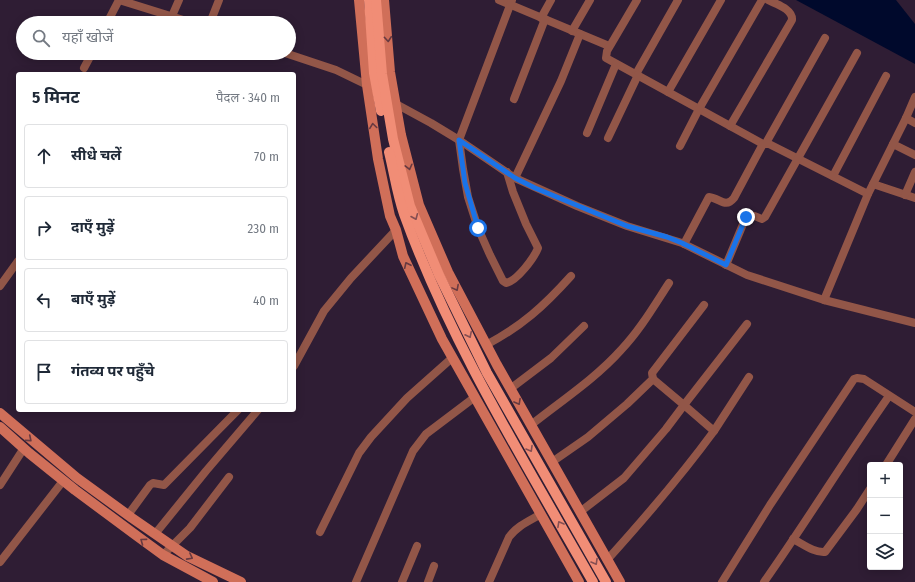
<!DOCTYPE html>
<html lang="hi">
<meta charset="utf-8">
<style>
body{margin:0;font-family:"Fira Sans Condensed","Noto Sans Devanagari",sans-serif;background:#f6f6f7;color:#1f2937}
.controls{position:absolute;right:12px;bottom:12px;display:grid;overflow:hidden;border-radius:4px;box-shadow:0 2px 10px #0003}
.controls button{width:36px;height:36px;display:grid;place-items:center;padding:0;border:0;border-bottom:1px solid #e0e1e3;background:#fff;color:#1f2937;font:20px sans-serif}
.stop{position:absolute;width:12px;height:12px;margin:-9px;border:3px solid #1a73e8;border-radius:50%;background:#fff}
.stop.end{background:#1a73e8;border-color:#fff;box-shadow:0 1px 4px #0008}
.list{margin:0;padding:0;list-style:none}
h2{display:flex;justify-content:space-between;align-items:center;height:52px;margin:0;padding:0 16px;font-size:17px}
h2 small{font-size:13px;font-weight:400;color:#747a83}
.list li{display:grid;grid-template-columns:26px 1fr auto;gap:12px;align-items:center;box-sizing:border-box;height:64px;margin:0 8px 8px;padding:0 8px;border:1px solid #e0e1e3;border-radius:4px}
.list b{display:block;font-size:15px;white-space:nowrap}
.list em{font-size:13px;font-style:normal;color:#747a83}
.icon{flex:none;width:22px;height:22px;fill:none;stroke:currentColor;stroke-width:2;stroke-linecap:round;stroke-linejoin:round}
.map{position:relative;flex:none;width:915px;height:582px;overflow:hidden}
.search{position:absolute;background:#fff;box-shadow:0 2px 10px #0003;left:16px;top:16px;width:280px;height:44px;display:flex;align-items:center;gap:10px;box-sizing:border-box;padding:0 14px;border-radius:22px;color:#747a83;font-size:15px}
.panel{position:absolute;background:#fff;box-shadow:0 2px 10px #0003;left:16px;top:72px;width:280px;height:340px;border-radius:4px}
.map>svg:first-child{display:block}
.water{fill:#00092c}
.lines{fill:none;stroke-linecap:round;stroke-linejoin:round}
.street{stroke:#925648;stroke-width:8}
.secondary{stroke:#d06f59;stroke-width:10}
.primary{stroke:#f18d76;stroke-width:10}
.oneway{stroke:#673a41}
.oneway2{stroke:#864f52}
.route{stroke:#1a73e8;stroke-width:5}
</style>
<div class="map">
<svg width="915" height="582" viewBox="0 0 915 582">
<rect width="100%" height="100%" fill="#2f1d34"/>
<path class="water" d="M796,0H896L915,24V64Z"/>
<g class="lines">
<g class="street">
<path d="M119,0L193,23"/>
<path d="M499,0L609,46"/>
<path d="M637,0L607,51L606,58L763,144"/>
<path d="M172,16L179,0"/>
<path d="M541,18L551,0"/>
<path d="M107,23L119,0"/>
<path d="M210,23L219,0"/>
<path d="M572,31L590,0"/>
<path d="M285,53L336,70L367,85"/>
<path d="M84,68L92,53"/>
<path d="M636,74L678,0"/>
<path d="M668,92L721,0"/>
<path d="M514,99L545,19"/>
<path d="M396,104L431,123L459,140L515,178L577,206L627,226L682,243L747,275L824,300L915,323"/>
<path d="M906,118L915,123"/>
<path d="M730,126L792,20C793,9 776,4 768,0"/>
<path d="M587,133L616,64"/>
<path d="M608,138L638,75"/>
<path d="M766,143L825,38"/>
<path d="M893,144L915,155"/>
<path d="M680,146L699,109L762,0"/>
<path d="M507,172L513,192L526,224L538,248C534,258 517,281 506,283L503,281L490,255L478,228L468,197L463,169L459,140L512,0"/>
<path d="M833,176L886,76"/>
<path d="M515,178L561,81L580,34"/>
<path d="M873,184L915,198"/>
<path d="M905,195L915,172"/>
<path d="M684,244L709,197C720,198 725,209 734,198L763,144H769L868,194"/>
<path d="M726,265L746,217C752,213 756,217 762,219L765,217L857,53"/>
<path d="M0,286L18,261"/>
<path d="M824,300L868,194L906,118L915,97"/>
<path d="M486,345C522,326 544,306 571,276"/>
<path d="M294,366L324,311L351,278L396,230"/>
<path d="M510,389L551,358L584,326"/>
<path d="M531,425C561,401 595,379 621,350C640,330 654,306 669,283"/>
<path d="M714,431L749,377"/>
<path d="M552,462L588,437L627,404L653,379L652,373L704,305"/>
<path d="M886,465L915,419"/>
<path d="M0,485L24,448"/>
<path d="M580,512L624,478L666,429L684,405L653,379"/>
<path d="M128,515L150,485L153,483L164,485L167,482L238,410"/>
<path d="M320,532L359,453L371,437L407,398L452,358"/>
<path d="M155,534L206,471L258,410"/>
<path d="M793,539C803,544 814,553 825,552L857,509L870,489"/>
<path d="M163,555L190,528L229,477"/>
<path d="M607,560C644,519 681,476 714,431L684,405L747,324"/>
<path d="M0,562L63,481"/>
<path d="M356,582L413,451L426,434L475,397"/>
<path d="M402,582L417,546"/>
<path d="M428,582L434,566"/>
<path d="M489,582L509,537C517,526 529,521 541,514"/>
<path d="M722,582L770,505L854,379L857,378L864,379L915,412"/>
<path d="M764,582C807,521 846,457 889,396"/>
</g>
<g class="secondary">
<path d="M359,0L367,85L378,159L390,216L396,230L403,256L442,339L579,582"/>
<path d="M384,0L390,72L401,135L419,205L448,272L497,365L620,582"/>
<path d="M0,413L77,478L132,518L187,556L241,582"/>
<path d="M0,427L29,453L75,490L137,536L163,555L213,582"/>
</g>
<g class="primary">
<path d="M369,0L374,73L381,111"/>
<path d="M376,0L382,74L393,139L410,206L439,275L487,373L606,582"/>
<path d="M389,152C394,172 397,194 404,214C451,344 525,462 593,582"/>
</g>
</g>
<defs><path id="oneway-chevron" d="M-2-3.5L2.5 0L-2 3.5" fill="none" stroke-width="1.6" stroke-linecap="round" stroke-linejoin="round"/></defs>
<g class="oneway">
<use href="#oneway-chevron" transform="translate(388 39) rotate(85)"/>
<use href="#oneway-chevron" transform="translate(373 126) rotate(-98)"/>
<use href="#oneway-chevron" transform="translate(409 167) rotate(76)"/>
<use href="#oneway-chevron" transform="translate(407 265) rotate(-115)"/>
<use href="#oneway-chevron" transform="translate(456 288) rotate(62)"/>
<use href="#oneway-chevron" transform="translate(518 402) rotate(61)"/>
<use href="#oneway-chevron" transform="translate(29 439) rotate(40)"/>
<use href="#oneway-chevron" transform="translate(143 541) rotate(-144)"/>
<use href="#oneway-chevron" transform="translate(190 557) rotate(28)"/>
</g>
<g class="oneway2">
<use href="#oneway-chevron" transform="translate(415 217) rotate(67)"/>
<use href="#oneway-chevron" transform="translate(469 335) rotate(64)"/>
<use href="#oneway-chevron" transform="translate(530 449) rotate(60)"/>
<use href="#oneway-chevron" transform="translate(560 524) rotate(-119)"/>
<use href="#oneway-chevron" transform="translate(595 562) rotate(60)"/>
</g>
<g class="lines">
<path class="route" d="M478,228L465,183L459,140L515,178L535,188L627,226L667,237L682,243L726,265L746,217"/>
</g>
</svg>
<div class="controls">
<button>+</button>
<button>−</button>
<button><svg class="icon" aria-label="layers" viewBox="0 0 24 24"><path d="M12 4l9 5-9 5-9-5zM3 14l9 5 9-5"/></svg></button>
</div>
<div class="stop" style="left:478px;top:228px"></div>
<div class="stop end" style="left:746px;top:217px"></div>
<div class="search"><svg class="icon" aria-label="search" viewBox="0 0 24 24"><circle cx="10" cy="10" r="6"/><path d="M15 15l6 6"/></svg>यहाँ खोजें</div>
<section class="panel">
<h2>5 मिनट<small>पैदल · 340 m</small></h2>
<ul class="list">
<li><svg class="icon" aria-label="ahead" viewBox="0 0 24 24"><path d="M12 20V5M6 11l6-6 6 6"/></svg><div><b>सीधे चलें</b></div><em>70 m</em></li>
<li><svg class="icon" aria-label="right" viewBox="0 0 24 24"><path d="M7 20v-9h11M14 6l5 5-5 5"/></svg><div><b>दाएँ मुड़ें</b></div><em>230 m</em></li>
<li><svg class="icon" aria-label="left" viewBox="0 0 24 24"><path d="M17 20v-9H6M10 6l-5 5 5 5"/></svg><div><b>बाएँ मुड़ें</b></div><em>40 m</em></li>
<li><svg class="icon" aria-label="arrive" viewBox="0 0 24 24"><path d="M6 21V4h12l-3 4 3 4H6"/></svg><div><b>गंतव्य पर पहुँचे</b></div></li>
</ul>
</section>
</div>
